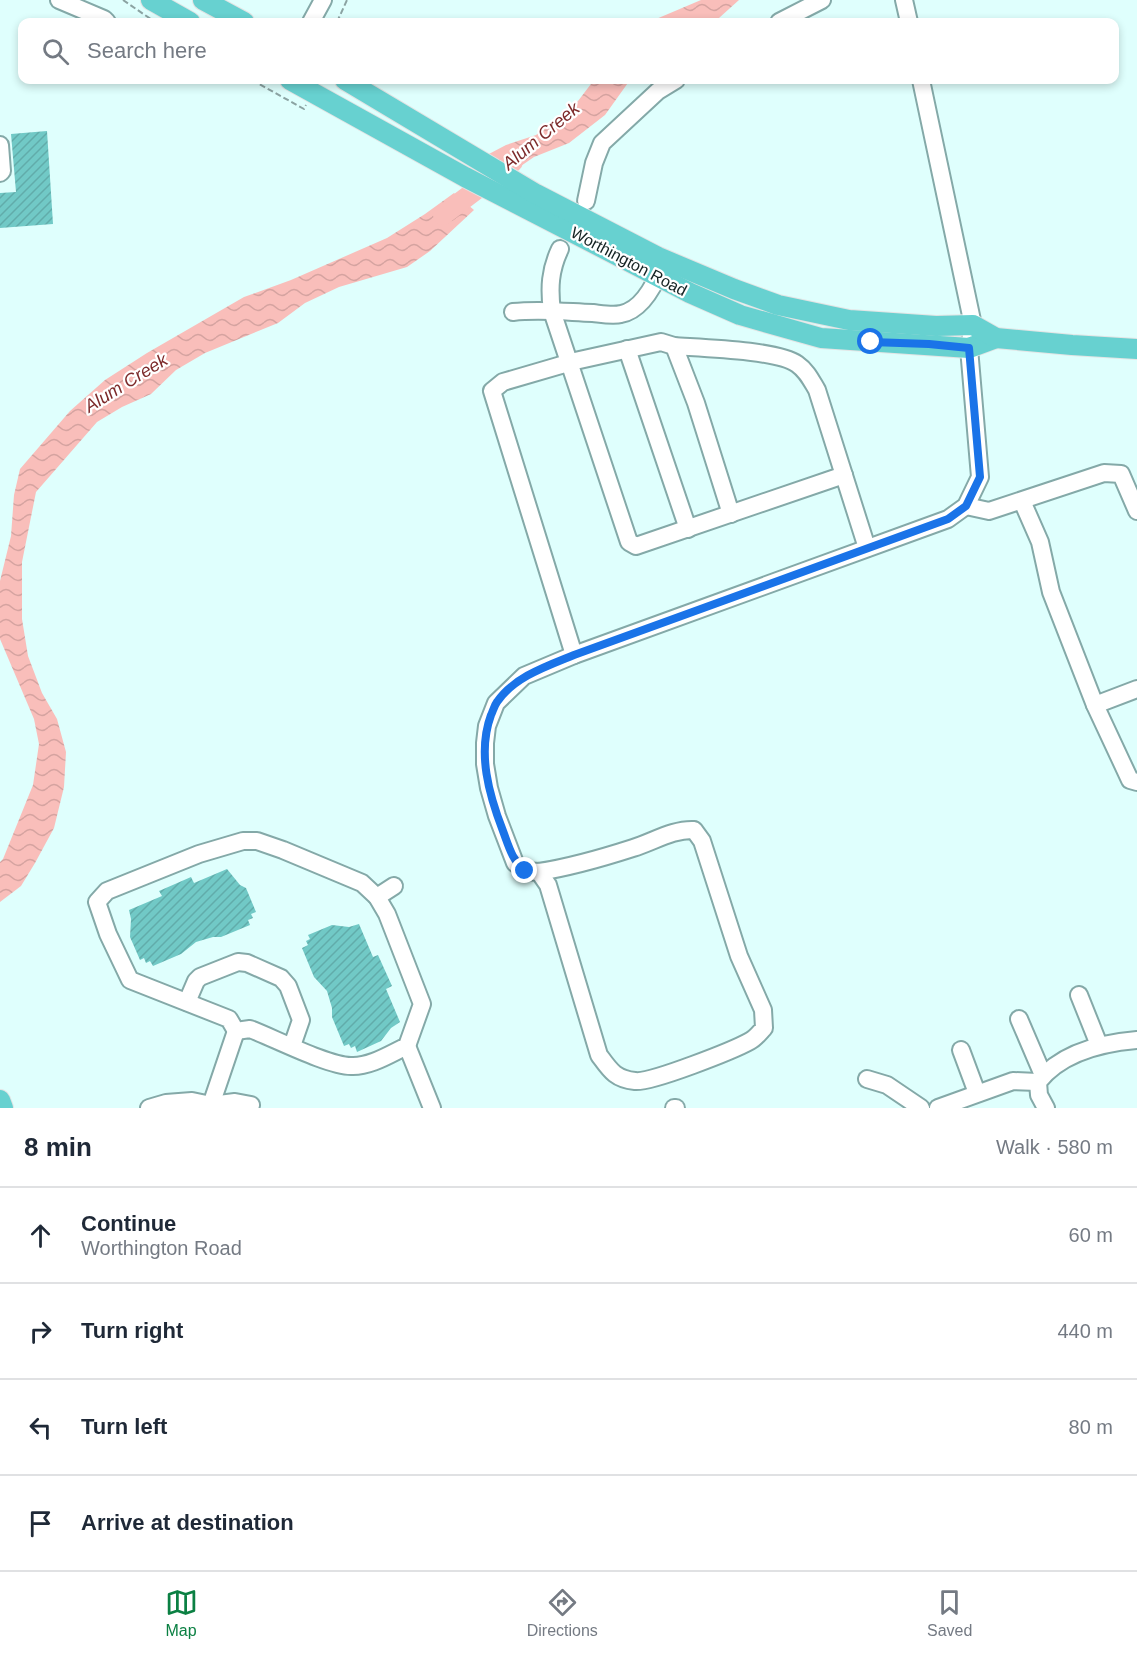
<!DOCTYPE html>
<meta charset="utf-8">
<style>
body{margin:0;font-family:Helvetica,sans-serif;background:#f6f6f7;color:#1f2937}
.stop{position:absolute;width:18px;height:18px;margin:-14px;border:4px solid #1a73e8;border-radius:50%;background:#fff}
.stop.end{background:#1a73e8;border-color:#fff;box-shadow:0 2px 6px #0008}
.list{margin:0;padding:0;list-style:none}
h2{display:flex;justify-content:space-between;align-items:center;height:78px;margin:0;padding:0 24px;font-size:26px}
h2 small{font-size:20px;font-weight:400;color:#747a83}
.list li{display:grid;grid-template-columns:39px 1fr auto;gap:18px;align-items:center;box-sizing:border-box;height:96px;padding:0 24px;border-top:2px solid #e0e1e3}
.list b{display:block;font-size:22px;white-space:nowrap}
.list p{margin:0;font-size:20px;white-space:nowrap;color:#747a83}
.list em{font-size:20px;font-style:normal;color:#747a83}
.icon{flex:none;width:33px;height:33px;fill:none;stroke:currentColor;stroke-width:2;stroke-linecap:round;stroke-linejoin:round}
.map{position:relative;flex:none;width:1137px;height:1108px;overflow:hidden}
.search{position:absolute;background:#fff;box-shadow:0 3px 9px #0003;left:18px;right:18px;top:18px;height:66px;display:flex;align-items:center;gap:15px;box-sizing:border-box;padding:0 21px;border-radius:12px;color:#747a83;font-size:22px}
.sheet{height:462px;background:#fff}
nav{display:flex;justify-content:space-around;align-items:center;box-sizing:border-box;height:84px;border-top:2px solid #e0e1e3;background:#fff;font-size:16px;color:#747a83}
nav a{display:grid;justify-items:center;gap:3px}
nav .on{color:#0b8043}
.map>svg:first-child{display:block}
.water{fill:url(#water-waves)}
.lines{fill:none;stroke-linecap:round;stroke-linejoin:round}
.river{stroke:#f9beba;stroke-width:20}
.building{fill:url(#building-hatch)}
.minor-casing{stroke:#84a9a8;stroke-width:20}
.major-casing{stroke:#e3e4e4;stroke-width:22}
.path{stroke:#8ba3a2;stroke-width:2;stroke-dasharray:6 3;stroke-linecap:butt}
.minor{stroke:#fff;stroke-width:16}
.major{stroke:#67d1d0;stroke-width:20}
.route{stroke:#1a73e8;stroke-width:8}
.labels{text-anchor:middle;stroke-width:4.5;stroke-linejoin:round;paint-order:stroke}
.street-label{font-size:16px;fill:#142222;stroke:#fff}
.water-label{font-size:18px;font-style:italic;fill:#7d2b2b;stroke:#fff}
</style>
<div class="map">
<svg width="1137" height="1108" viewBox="0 0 1137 1108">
<defs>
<pattern id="water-waves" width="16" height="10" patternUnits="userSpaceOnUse" patternTransform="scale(1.5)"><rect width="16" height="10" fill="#f9beba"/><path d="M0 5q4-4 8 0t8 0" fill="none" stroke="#d5a3a0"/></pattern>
<pattern id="building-hatch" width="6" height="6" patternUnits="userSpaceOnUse" patternTransform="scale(1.5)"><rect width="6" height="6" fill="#71c9c6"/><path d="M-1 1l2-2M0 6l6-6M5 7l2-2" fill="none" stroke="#61acaa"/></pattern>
</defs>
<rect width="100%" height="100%" fill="#dffffd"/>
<g class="water">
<path d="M701,0H739L719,18L709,22H649Z"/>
<path d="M594,80H630L605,115L569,143L534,157L515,170L487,155L506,145L536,135L578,101Z"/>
<path d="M454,193L474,210L430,251L407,267L339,287L305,303L278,323L205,353L176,370L151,394L122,407L97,422L36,492L22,562V619L28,656L42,693L57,719L66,752L64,787L54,828L35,863L21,886L0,902V862L3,859L33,785L39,744L34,719L0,639V581L11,536L14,495L20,469L70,411L105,380L147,353L244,297L291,280L387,238L425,214Z"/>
</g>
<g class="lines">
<path class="river" d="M443,215L513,162"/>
</g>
<g class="building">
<path d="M47,131L53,224L0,228V193L16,192L11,134Z"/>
<path d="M227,869L240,885L246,888L256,912L251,914L253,918L248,920L250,925L221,937H213L196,942L181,954L153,966L150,961L146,963L144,958L140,960L130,937L131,919L129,910L162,896L159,891L191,877L194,883Z"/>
<path d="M359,924L373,957L378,955L392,986L386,989L400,1022L391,1028L381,1041L357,1052L355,1046L351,1048L349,1044L344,1046L332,1017V1008L327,991L314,977L302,948L308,945L306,941L310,939L308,935L332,925L349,927Z"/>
</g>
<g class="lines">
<defs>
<g id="minor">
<path d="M59,0L104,19L107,22"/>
<path d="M904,0L909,22"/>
<path d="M311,22L323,0"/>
<path d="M779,22L822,0"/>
<path d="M0,145L2,171L0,173"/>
<path d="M586,201L594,163L602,143L658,91L676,80"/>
<path d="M560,249C550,270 549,288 552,311L629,542L636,546L844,475"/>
<path d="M513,312C540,309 566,312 593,313C602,314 613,316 621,314C642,310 655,284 662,266"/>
<path d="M674,346L696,403L731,514"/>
<path d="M627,349L688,529"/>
<path d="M1022,501L1040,542L1051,592L1095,705L1130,780L1137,782"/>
<path d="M966,506L989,511L1104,473L1121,474L1137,511"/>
<path d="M574,655L492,391L503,382L575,361L661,342L674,346C702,348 777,350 797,364C807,371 811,380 817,390L867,548"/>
<path d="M1095,705L1137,689"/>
<path d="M243,841H257L283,850L362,883L377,897L387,914L422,1004L407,1046C390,1054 370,1067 351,1066C328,1066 274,1038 250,1029L236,1031L229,1019L130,980L108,934L97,902L107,891L199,854Z"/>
<path d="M539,872C571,867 602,858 633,848C653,842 673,829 694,830L702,841L739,956L763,1010L764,1028C760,1032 756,1038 750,1041C734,1050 651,1083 635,1081C615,1079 610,1070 599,1055L548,885L539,872L525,871L515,863L497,816L489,788L485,764V743L487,726L496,703L524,676L574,655L948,519L966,506L980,477L969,348L973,325L921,80"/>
<path d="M377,897L394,886"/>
<path d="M1079,995L1099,1045"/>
<path d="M187,1002L196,981L200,977L238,962L247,963L281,978L288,986L301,1020L292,1046"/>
<path d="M1019,1019L1043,1075"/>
<path d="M407,1046L432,1108"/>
<path d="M961,1050L977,1093"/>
<path d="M867,1079L887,1085L921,1108"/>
<path d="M149,1108L166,1103L192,1101L211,1105L235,1102L251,1105"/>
<path d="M212,1108L211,1105L236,1031"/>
<path d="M674,1108H676"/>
<path d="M938,1108L1013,1081L1038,1082"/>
<path d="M1046,1108L1039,1095L1038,1082C1061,1053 1101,1043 1137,1040"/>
</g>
<g id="major">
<path d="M151,0L190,22"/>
<path d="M203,0L244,22"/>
<path d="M290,80L465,177L690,293L740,315L821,338L969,348L996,338"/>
<path d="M345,80L536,194L658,257L734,289L778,305L849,320L936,326L973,325L996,338L1072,345L1137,349"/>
<path d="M0,1100L3,1108"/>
</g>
</defs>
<use href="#minor" class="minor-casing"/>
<use href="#major" class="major-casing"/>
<g class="path">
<path d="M123,0L155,22"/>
<path d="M337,22L347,0"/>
<path d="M252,80L304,109L306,105"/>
</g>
<use href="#minor" class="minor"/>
<use href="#major" class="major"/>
</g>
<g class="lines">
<path class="route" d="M525,871C512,860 509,847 503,831C489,795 477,753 491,715C493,711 494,706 497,702C514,677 547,666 574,655L948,519L966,506L980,477L969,348L929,344L871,342"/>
</g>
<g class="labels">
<g class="street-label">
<text transform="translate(629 261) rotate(28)" y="6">Worthington Road</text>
</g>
<g class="water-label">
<text transform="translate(541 136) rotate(-40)" y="6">Alum Creek</text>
<text transform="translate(126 383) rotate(-32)" y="6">Alum Creek</text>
</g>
</g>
</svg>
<div class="stop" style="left:871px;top:342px"></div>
<div class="stop end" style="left:525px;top:871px"></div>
<div class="search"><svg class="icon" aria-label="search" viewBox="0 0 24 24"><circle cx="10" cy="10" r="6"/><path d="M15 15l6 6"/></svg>Search here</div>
</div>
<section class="sheet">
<h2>8 min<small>Walk · 580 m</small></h2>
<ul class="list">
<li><svg class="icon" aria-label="ahead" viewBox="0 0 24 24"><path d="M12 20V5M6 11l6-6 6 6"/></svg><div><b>Continue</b><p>Worthington Road</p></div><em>60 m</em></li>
<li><svg class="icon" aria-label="right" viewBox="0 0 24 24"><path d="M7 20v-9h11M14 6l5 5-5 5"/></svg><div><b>Turn right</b></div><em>440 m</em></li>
<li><svg class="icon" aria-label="left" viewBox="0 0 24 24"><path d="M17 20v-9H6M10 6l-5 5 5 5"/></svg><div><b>Turn left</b></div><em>80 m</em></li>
<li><svg class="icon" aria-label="arrive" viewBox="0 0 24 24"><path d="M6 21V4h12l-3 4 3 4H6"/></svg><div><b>Arrive at destination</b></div></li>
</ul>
</section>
<nav>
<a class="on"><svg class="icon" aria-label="map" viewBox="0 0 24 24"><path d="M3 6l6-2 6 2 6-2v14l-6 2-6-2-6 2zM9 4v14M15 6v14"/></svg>Map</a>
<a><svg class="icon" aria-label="directions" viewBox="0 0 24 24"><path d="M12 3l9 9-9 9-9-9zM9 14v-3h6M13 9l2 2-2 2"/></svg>Directions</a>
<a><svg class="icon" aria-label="saved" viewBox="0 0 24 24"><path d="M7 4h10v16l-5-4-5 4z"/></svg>Saved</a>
</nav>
